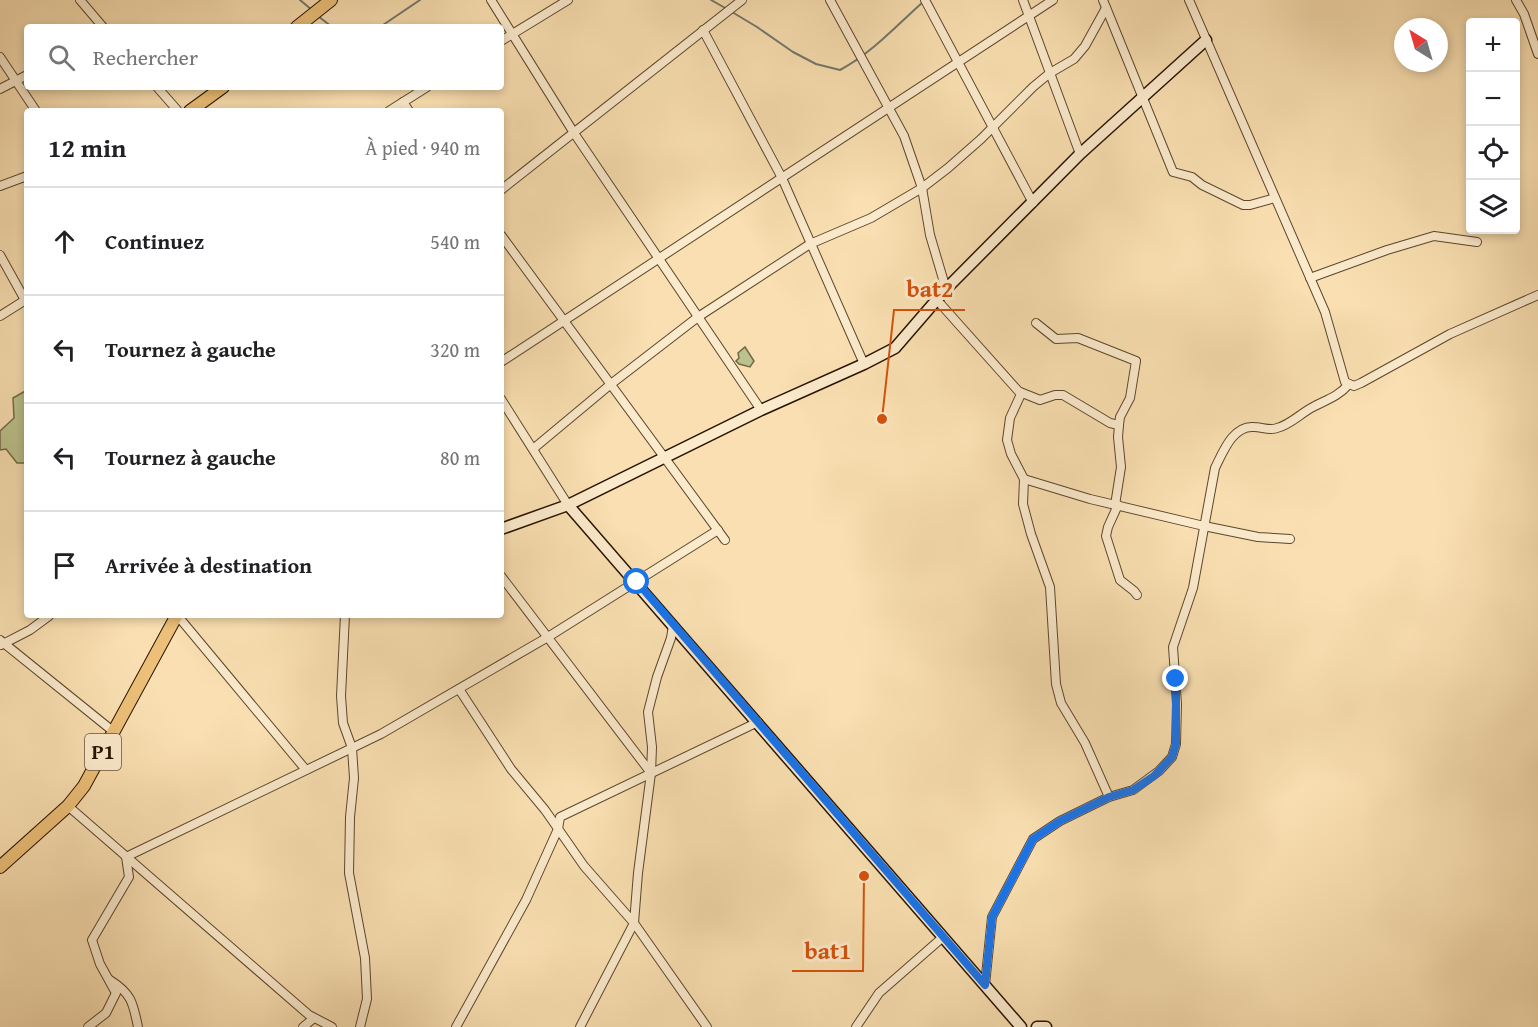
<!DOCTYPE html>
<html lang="fr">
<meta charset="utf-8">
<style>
body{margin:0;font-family:"Gentium Book Plus",serif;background:#f6f6f6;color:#202124}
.controls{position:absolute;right:18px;top:18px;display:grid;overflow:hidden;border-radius:6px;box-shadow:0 3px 9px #0003}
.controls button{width:54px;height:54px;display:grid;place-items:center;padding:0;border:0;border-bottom:2px solid #e0e0e0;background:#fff;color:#202124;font:30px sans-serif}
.compass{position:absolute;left:1394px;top:18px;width:54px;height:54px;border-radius:50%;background:#fff;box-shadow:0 3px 9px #0003;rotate:323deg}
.stop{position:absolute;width:18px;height:18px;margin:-14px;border:4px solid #1a73e8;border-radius:50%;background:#fff}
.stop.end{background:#1a73e8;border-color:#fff;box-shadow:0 2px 6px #0008}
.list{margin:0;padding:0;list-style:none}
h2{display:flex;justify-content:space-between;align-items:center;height:78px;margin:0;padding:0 24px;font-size:26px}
h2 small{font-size:20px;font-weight:400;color:#757577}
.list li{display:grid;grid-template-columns:39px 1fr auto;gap:18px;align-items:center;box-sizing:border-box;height:108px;padding:0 24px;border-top:2px solid #e0e0e0}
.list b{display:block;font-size:22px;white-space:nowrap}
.list em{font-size:20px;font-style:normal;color:#757577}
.icon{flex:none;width:33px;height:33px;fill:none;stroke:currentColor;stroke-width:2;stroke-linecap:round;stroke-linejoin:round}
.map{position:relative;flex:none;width:1538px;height:1027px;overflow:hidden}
.search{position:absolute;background:#fff;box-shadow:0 3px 9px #0003;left:24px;top:24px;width:480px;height:66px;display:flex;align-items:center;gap:15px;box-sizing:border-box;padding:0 21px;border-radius:6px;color:#757577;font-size:22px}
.panel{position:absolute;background:#fff;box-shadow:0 3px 9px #0003;left:24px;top:108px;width:480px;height:510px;border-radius:6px}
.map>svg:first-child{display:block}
.green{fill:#bbc28d;stroke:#726a46;stroke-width:1.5}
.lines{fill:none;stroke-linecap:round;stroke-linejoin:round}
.stream{stroke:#72776e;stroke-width:2}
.street-casing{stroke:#5c462c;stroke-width:10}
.secondary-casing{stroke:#281300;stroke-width:13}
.primary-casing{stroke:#281300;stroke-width:14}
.street{stroke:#fbeacc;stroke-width:8}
.secondary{stroke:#fbeacc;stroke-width:10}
.primary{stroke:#ecc078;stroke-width:12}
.route{stroke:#1a73e8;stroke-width:8}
.labels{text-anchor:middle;stroke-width:6;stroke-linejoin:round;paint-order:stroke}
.shield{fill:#fbeacc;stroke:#67543d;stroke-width:1.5}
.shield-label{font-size:21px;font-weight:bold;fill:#281300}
.leader{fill:none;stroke:#d5520b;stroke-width:2}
.callout-dot{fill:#d5520b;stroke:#fbeacc;stroke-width:2}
.callout-label{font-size:24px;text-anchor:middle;font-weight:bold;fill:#d5520b;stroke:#fbeacc;stroke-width:6;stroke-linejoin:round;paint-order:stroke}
</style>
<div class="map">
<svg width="1538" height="1027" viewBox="0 0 1538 1027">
<rect width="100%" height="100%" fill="#f9dfb1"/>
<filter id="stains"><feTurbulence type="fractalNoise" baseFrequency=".00333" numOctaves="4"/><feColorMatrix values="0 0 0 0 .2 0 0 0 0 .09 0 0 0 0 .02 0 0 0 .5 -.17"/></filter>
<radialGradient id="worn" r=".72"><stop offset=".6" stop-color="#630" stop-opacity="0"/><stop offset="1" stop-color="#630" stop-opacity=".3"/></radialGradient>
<g class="green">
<path d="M745,347L754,361L750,367L739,364L736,361L739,358L738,353Z"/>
<path d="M27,390V463H17L6,449L0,450V431L14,418L13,398Z"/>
</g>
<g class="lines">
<g class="stream">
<path d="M300,0L312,10"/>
<path d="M711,0L727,9"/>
<path d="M732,12L757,27L793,52L816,64L840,70C872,53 896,26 923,2"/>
<path d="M318,16L332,27"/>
<path d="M380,27L420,0"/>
</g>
<defs>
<g id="street">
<path d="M80,0L103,27"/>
<path d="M491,0L574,133L761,410"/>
<path d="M830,0L904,136L922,188L930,235L946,289"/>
<path d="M925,0L1033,203"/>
<path d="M1023,0L1080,154"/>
<path d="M1103,0L1173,172L1192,177L1202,185L1243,205H1250L1275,198"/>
<path d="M1189,0L1325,312L1345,382L1354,386L1361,383L1450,334L1538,295"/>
<path d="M1516,0L1524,14L1538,54"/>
<path d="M703,30L782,178L864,364"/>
<path d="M501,41L568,0"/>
<path d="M0,57L36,111"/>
<path d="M157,87L178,111"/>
<path d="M0,89L27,75"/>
<path d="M403,102L409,111"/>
<path d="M389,111L427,87"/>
<path d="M0,186L27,176"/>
<path d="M501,190L742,0"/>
<path d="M501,235L725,540"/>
<path d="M0,255L25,300"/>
<path d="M1310,278L1387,250L1434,236L1477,242"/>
<path d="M937,300L1021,394L1010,418L1007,440L1011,454L1024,479L1023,504L1031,534L1050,587L1056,684L1061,703L1085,743L1109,797"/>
<path d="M0,316L27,299"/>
<path d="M1036,323L1056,339L1078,338L1136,361L1130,398L1120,417L1119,425L1118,437L1121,467L1115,505"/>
<path d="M501,362L1053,0"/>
<path d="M1020,392L1040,400L1055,395H1063L1110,423L1119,425"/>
<path d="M501,399L568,505"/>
<path d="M533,449L611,384L698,317L810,244L871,218L922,188L948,168L981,139L1033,87L1050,73L1074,59L1085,46L1106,8"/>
<path d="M1024,479L1090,499L1204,526L1258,537L1290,539"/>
<path d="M1118,505L1108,527L1106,536L1120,580L1134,591L1137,595"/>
<path d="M501,576L651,773"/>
<path d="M177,615L306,770"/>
<path d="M345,615L341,696L343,723L352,748L354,778L350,817L349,873L365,958L367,999L360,1027"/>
<path d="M0,640L114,732"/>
<path d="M1,645L30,630L49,616"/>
<path d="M459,689L511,769L545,810L584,866L634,923L707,1027"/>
<path d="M68,806L309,1015L332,1027"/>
<path d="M110,980C132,994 133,1003 138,1027"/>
<path d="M985,985L992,917L1033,839L1060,821L1109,797L1133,790L1159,771L1172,757L1176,744L1177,704L1173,647L1193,588L1215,468C1223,452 1233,425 1254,427C1262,427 1270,431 1277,428C1290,425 1301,413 1313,407C1326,400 1339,396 1348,385"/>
<path d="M88,1027L106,1013L116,993L100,964L92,940L129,877L126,857L381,734L548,637L718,530"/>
<path d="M303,1027L314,1018"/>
<path d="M456,1027L526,900L558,829L560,817L758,722"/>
<path d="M580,1027L634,923L638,873L651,773L652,747L648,712L657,677L671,638L673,625"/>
<path d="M856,1027L879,993L943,937"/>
</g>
<g id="secondary">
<path d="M568,505L761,410L864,364L895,348L946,289L1080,154L1206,40"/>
<path d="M501,529L568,505L1021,1027"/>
<path d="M1037,1027H1046"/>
</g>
<g id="primary">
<path d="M297,27L331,0"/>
<path d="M190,111L223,87"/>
<path d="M0,867L68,806L84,786L177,615"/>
</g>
</defs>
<use href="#street" class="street-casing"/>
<use href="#secondary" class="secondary-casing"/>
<use href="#primary" class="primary-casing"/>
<use href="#street" class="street"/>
<use href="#secondary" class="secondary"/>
<use href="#primary" class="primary"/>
</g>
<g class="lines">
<path class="route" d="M637,582L985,985L992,917L1033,839L1060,821L1109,797L1133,790L1154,776L1172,757L1176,744V679"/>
</g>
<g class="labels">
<rect class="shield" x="85" y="734" width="36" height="36" rx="4.5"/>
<g class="shield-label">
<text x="103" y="759">P1</text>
</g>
</g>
<path class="leader" d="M882 419L894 310H965M864 876L863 971H792"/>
<g class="callout-dot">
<circle cx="882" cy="419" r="6"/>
<circle cx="864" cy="876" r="6"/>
</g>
<g class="callout-label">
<text x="930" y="297">bat2</text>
<text x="828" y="959">bat1</text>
</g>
<rect width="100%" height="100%" filter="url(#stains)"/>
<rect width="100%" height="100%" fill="url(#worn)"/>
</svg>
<div class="controls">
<button>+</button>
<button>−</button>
<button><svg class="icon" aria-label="locate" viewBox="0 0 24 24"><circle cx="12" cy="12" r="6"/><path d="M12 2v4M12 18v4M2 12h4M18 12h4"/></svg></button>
<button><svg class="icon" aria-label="layers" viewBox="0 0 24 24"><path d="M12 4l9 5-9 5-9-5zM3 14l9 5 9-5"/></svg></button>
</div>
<svg class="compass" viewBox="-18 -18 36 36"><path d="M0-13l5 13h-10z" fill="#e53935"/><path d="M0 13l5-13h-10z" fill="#757577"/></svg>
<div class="stop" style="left:637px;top:582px"></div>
<div class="stop end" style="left:1176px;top:679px"></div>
<div class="search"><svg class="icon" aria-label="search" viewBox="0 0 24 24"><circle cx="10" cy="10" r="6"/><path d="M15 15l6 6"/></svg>Rechercher</div>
<section class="panel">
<h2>12 min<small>À pied · 940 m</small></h2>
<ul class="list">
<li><svg class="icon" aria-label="ahead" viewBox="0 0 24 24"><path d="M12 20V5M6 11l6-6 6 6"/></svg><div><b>Continuez</b></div><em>540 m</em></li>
<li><svg class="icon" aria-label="left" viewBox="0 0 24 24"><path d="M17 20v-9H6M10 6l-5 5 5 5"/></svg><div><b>Tournez à gauche</b></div><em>320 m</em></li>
<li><svg class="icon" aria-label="left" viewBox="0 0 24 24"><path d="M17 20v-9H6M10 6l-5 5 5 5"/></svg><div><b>Tournez à gauche</b></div><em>80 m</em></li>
<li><svg class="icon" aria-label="arrive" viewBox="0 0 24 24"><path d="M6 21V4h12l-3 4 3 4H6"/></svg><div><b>Arrivée à destination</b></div></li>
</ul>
</section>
</div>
